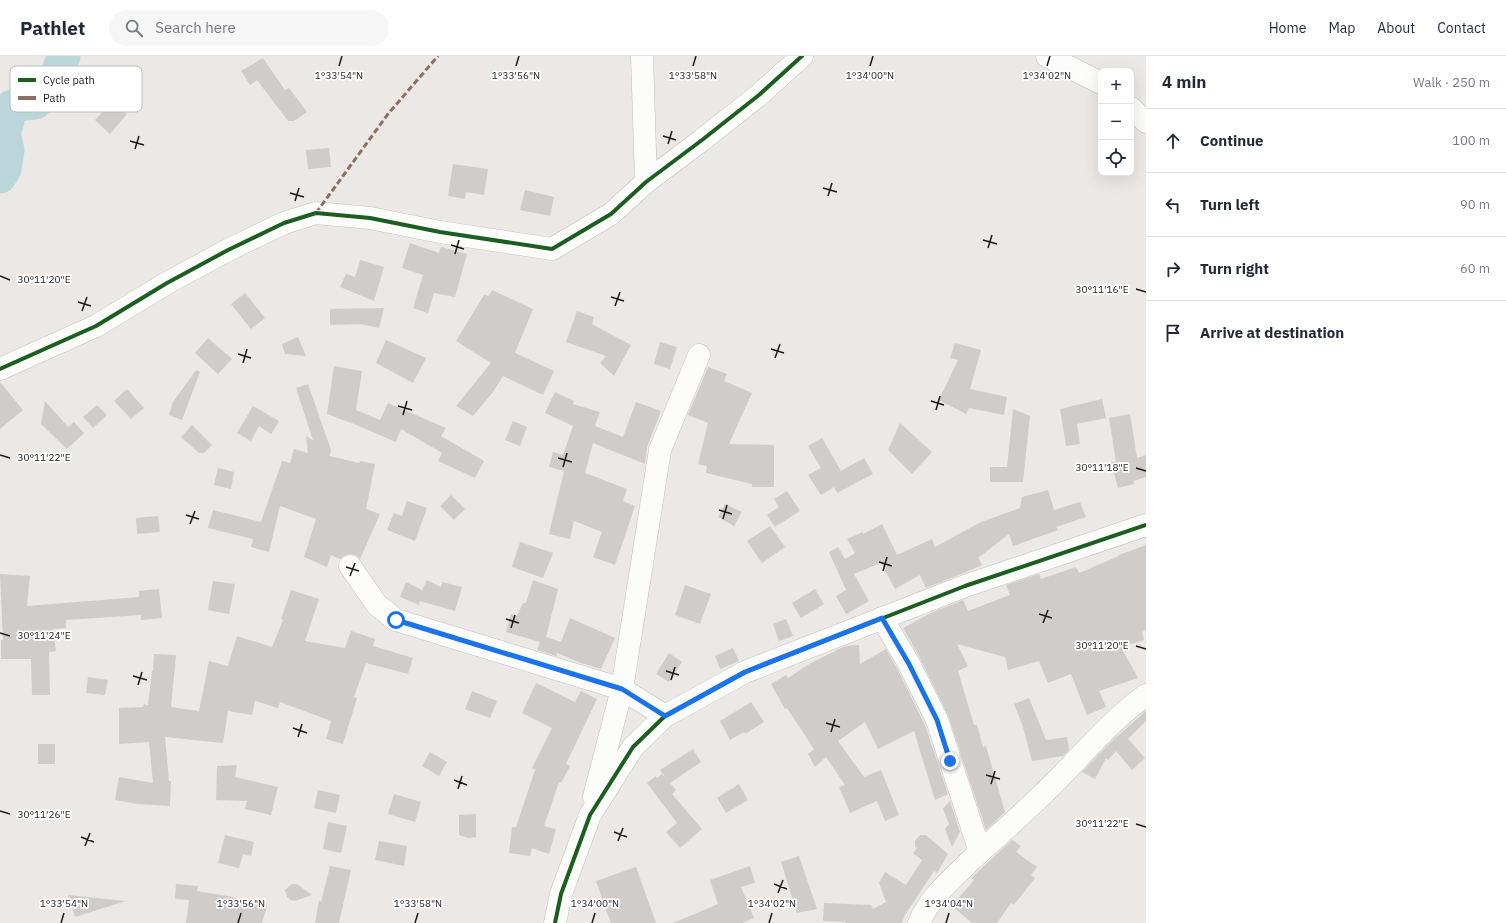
<!DOCTYPE html>
<meta charset="utf-8">
<style>
body{margin:0;font-family:"IBM Plex Sans",sans-serif;background:#f6f6f7;color:#1f2937}
.controls{position:absolute;right:12px;top:12px;display:grid;overflow:hidden;border-radius:8px;box-shadow:0 4px 16px #0002}
.controls button{width:36px;height:36px;display:grid;place-items:center;padding:0;border:0;border-bottom:1px solid #e0e1e3;background:#fff;color:#1f2937;font:20px sans-serif}
.stop{position:absolute;width:12px;height:12px;margin:-9px;border:3px solid #1a73e8;border-radius:50%;background:#fff}
.stop.end{background:#1a73e8;border-color:#fff;box-shadow:0 1px 4px #0008}
.list{margin:0;padding:0;list-style:none}
h2{display:flex;justify-content:space-between;align-items:center;height:52px;margin:0;padding:0 16px;font-size:17px}
h2 small{font-size:13px;font-weight:400;color:#747a83}
.list li{display:grid;grid-template-columns:26px 1fr auto;gap:12px;align-items:center;box-sizing:border-box;height:64px;padding:0 16px;border-top:1px solid #e0e1e3}
.list b{display:block;font-size:15px;white-space:nowrap}
.list em{font-size:13px;font-style:normal;color:#747a83}
.icon{flex:none;width:22px;height:22px;fill:none;stroke:currentColor;stroke-width:2;stroke-linecap:round;stroke-linejoin:round}
.map{position:relative;flex:none;width:1146px;height:867px;overflow:hidden}
header{display:flex;align-items:center;gap:24px;box-sizing:border-box;height:56px;padding:0 20px;background:#fff;border-bottom:1px solid #e0e1e3}
header strong{font-size:19px}
nav{display:flex;gap:22px;margin-inline-start:auto;font-size:14px}
.search{width:280px;height:36px;background:#f6f6f7;display:flex;align-items:center;gap:10px;box-sizing:border-box;padding:0 14px;border-radius:22px;color:#747a83;font-size:15px}
main{display:flex}
aside{flex:1;background:#fff}
.map>svg:first-child{display:block}
.lines{fill:none;stroke-linecap:round;stroke-linejoin:round}
.river{stroke:#bbd6db;stroke-width:33}
.building{fill:#d0ccca}
.minor-casing{stroke:#c2c0bf;stroke-width:23}
.minor{stroke:#fcfcfb;stroke-width:22}
.quiet{stroke:#8d6e63;stroke-width:3;stroke-dasharray:6 3;stroke-linecap:butt}
.cycleway-casing{stroke:#fff;stroke-width:6}
.cycleway{stroke:#1b5e20;stroke-width:4}
.route{stroke:#1a73e8;stroke-width:5}
.ticks{fill:none;stroke:#1c1c1c;stroke-width:1.5}
.key{fill:#fff;stroke:#bbb;stroke-width:1}
.key-label{font-size:11px;fill:#1c1c1c}
.ticks-label{font-size:10px;text-anchor:middle;fill:#1c1c1c;stroke:#fff;stroke-width:3.5;stroke-linejoin:round;paint-order:stroke}
</style>
<header>
<strong>Pathlet</strong>
<div class="search"><svg class="icon" aria-label="search" viewBox="0 0 24 24"><circle cx="10" cy="10" r="6"/><path d="M15 15l6 6"/></svg>Search here</div>
<nav><a>Home</a><a>Map</a><a>About</a><a>Contact</a></nav>
</header>
<main>
<div class="map">
<svg width="1146" height="867" viewBox="0 0 1146 867">
<rect width="100%" height="100%" fill="#ebe8e5"/>
<g class="lines">
<path class="river" d="M0,121L5,113L8,94L4,77L8,65L6,57L12,50L35,47L49,35L64,0"/>
</g>
<g class="building">
<path d="M263,2L285,34L289,32L307,56L294,65H288L257,24L250,29L241,15Z"/>
<path d="M113,45L127,58L110,78L95,64Z"/>
<path d="M329,92L331,111L308,113L306,94Z"/>
<path d="M453,108L488,113L484,139L466,136L465,143L448,140Z"/>
<path d="M525,134L554,141L550,160L520,154Z"/>
<path d="M410,187L439,197L441,191L467,198L455,241L434,237L428,257L413,252L423,219L402,212Z"/>
<path d="M360,204L384,211L374,245L340,231L346,218L355,221Z"/>
<path d="M492,234L533,253L515,297L554,315L543,339L503,320L493,336L473,360L456,350L491,307L456,285L484,239L489,240Z"/>
<path d="M245,237L265,262L251,273L231,248Z"/>
<path d="M384,252L379,272L360,268L330,269V253Z"/>
<path d="M577,255L594,261L592,268L631,289L614,320L600,307L606,300L566,286Z"/>
<path d="M298,281L306,300L285,298L282,288Z"/>
<path d="M208,282L232,303L218,318L195,297Z"/>
<path d="M386,284L426,302L413,327L376,307Z"/>
<path d="M660,286L677,291L670,313L654,308Z"/>
<path d="M955,287L981,294L970,333L1007,341L1004,359L969,352L966,358L939,344L958,304L950,302Z"/>
<path d="M334,310L362,315L356,354L380,364L388,347L446,372L441,380L484,405L475,422L438,405L442,397L401,373L396,386L354,368L327,358Z"/>
<path d="M708,311L727,318L724,325L752,337L729,388L774,389V431H752V428L706,417L707,410L698,408L708,367L688,359Z"/>
<path d="M196,314L200,316L182,364L169,359L173,346Z"/>
<path d="M0,326L23,354L0,373Z"/>
<path d="M308,328L331,394L330,400L359,407L360,405L375,408L366,453L380,458L360,503L356,499L349,498L343,500L340,503L331,499L327,511L304,501L316,463L280,450L269,496L251,491L253,483L208,472L213,454L261,466L282,405L290,407L294,393L308,397L306,380L313,384L296,332Z"/>
<path d="M127,333L144,352L131,363L114,345Z"/>
<path d="M555,336L574,345L573,348L600,356L595,370L623,381L636,346L661,355L647,391L645,408L593,387L585,417L627,433L623,445L635,450L615,509L593,501L602,476L574,465L570,483L549,478L564,415L549,411L553,396L563,399L573,370L545,357Z"/>
<path d="M1102,343L1106,362L1077,368L1080,388L1066,390L1060,353Z"/>
<path d="M45,345L68,371L74,366L84,377L67,393L41,368Z"/>
<path d="M97,349L107,359L93,372L83,361Z"/>
<path d="M253,350L279,365L271,378L259,370L251,385L237,377Z"/>
<path d="M1013,353L1030,360L1023,426H990V411H1007Z"/>
<path d="M1130,358L1137,402L1146,399V421L1133,425L1134,428L1118,432L1111,406L1116,405L1109,362Z"/>
<path d="M513,365L527,371L520,390L505,384Z"/>
<path d="M900,367L932,396L912,418L888,394Z"/>
<path d="M192,369L212,389L204,397H199L181,381Z"/>
<path d="M822,382L841,415L864,402L873,418L837,437L834,431L821,439L808,419L821,412L808,390Z"/>
<path d="M218,412L234,416L231,433L214,429Z"/>
<path d="M1048,434L1054,454L1080,446L1086,461L1056,471L1058,474L1013,490L1009,478L978,502L982,509L966,516L926,532L920,519L895,533L881,507L854,518L869,545L846,558L836,540L846,534L829,496L838,491L845,503L855,497L847,483L863,476V478L882,468L897,499L932,483L935,491L981,466L1020,452L1022,441Z"/>
<path d="M787,435L800,455L775,471L767,459L779,451L774,443Z"/>
<path d="M451,439L465,453L454,464L440,450Z"/>
<path d="M407,445L427,452L415,485L387,474L394,457L402,460Z"/>
<path d="M725,448L742,456L734,470L718,461Z"/>
<path d="M158,460L160,476L137,478L136,462Z"/>
<path d="M770,470L785,491L762,507L747,485Z"/>
<path d="M520,486L553,497L543,522L512,511Z"/>
<path d="M1146,489V574L1142,576L1144,584L1121,591L1138,622L1099,635L1106,651L1087,659L1071,618L1048,627L1039,605L1008,614L1005,601L957,588L968,610L958,615L974,669H977L983,691L986,690L1005,756L986,774L948,659L920,602L903,572L933,556L963,544L968,555L1010,539L1006,529L1039,518L1041,523L1076,511L1079,517L1119,500V499Z"/>
<path d="M0,518L30,520L27,550L139,541V535L159,533L162,562L141,564V559L66,564V572L53,573L56,595L49,596L50,639H32L31,603H1V584H3Z"/>
<path d="M427,524L441,531L442,526L462,531L455,555L420,545L419,549L400,541L406,526L422,534Z"/>
<path d="M533,524L558,533L546,581L561,586L570,562L615,582L601,613L581,607L557,597L556,600L537,594L540,586L506,576L511,558L517,560L523,547H526Z"/>
<path d="M213,525L235,528L229,558L208,554Z"/>
<path d="M685,529L711,538L700,568L675,559Z"/>
<path d="M815,533L824,548L801,562L792,547Z"/>
<path d="M291,534L319,543L305,585L345,592L351,575L375,583L373,590L413,602L408,618L366,607L354,641L357,642L343,688L326,683L331,665L280,646L278,652L255,645L252,659L228,655L223,687L165,681L169,725H171L170,750L138,748L115,744L119,721L153,727L149,686L119,688V652L143,651L144,648L148,649L152,615H153L154,598L176,599L171,651L199,655L209,605L228,610L237,580L272,591L283,564L281,563Z"/>
<path d="M786,563L793,580L779,585L773,568Z"/>
<path d="M859,589L860,608L886,593L898,614L925,669L948,738L935,744L914,675L878,693L865,666L838,685L864,721L881,714L899,759L885,765L877,745L850,757L839,731L845,729L826,701L815,711L808,698L814,693L787,652L785,653L771,628L786,619L788,622L811,607L839,593L846,590Z"/>
<path d="M733,592L739,605L720,613L715,600Z"/>
<path d="M669,597L682,606L669,626L656,618Z"/>
<path d="M88,621L108,624L105,639L86,637Z"/>
<path d="M536,627L575,646L581,635L597,643L566,708L570,710L561,727L559,726L544,770L556,773L549,798L532,792L530,800L509,797L512,771H516L535,714L532,712L552,672L522,657Z"/>
<path d="M472,635L497,645L490,662L465,653Z"/>
<path d="M1029,642L1046,684L1067,681L1069,694L1063,700L1032,705L1023,671L1014,648Z"/>
<path d="M751,646L764,666L745,678L744,676L730,684L720,665Z"/>
<path d="M1146,655V665L1128,683L1145,702L1132,714L1116,695L1108,704L1106,702L1095,723L1082,716L1113,684Z"/>
<rect x="38" y="688" width="17" height="20"/>
<path d="M693,693L701,706L670,727L676,734L672,738L702,773L680,792L666,776L677,767L647,727L656,720L657,722L662,718L666,722L660,714Z"/>
<path d="M430,696L447,706L439,720L422,710Z"/>
<path d="M237,709L235,721L278,731L271,759L245,753L247,745L216,744L217,710Z"/>
<path d="M739,728L748,744L726,757L717,742Z"/>
<path d="M318,734L340,739L336,757L314,752Z"/>
<path d="M394,738L421,746L415,766L388,758Z"/>
<path d="M950,745L960,776L952,791L945,773L949,768L943,753Z"/>
<path d="M476,758V781L468,782L459,779V759Z"/>
<path d="M328,766L347,770L341,797L323,793Z"/>
<path d="M225,779L254,786L251,800L243,798L239,812L218,807Z"/>
<path d="M920,779H926L948,798L937,817L934,815L905,859L902,867H845L846,866L823,865L824,847L871,849L873,853L886,846L879,827L885,816L906,829L922,804L913,797L917,792L915,791V785Z"/>
<path d="M1012,784L1021,790L1016,796L1037,811L1031,819L1035,822L1014,849L1011,847L997,867H972L952,850L974,824L971,822Z"/>
<path d="M379,785L407,790L404,810L375,804Z"/>
<path d="M799,800L817,853L797,857L781,806Z"/>
<path d="M330,810L351,814L339,867H315L319,844L321,846Z"/>
<path d="M750,810L755,827L741,831L754,862L742,867H673L718,848L710,824Z"/>
<path d="M636,811L656,867H611L596,825Z"/>
<path d="M176,828L198,830L197,835L233,841L267,850L262,867H186L189,844L175,843Z"/>
<path d="M292,828H297L312,839L295,845L291,844L287,841L285,834Z"/>
<path d="M68,839L126,845L75,861Z"/>
</g>
<g class="lines">
<defs>
<g id="minor">
<path d="M642,0L646,126"/>
<path d="M1047,0L1101,27"/>
<path d="M1131,52L1146,66"/>
<path d="M0,313L96,270L167,227L228,194L284,167L316,157L370,162L440,176L552,193L611,158L646,126L702,84L759,39L802,0"/>
<path d="M350,510L377,549L396,564L622,633L594,741"/>
<path d="M882,562L909,608L937,664L980,796"/>
<path d="M665,660L622,633L660,394L699,299"/>
<path d="M555,867L561,838L590,759L633,691L665,660L745,616L965,530L1146,469"/>
<path d="M919,867C929,842 950,825 969,806C993,784 1017,763 1041,740C1076,707 1106,668 1146,639"/>
</g>
</defs>
<use href="#minor" class="minor-casing"/>
<use href="#minor" class="minor"/>
<path class="quiet" d="M316,157L388,58L438,0"/>
<defs>
<g id="cycleway">
<path d="M0,313L96,270L167,227L228,194L284,167L316,157L370,162L440,176L552,193L611,158L646,126L702,84L759,39L802,0"/>
<path d="M555,867L561,838L590,759L633,691L665,660L745,616L965,530L1146,469"/>
</g>
</defs>
<use href="#cycleway" class="cycleway-casing"/>
<use href="#cycleway" class="cycleway"/>
</g>
<g class="lines">
<path class="route" d="M396,564L622,633L665,660L745,616L882,562L909,608L937,664L950,705"/>
</g>
<path class="ticks" d="M339,10L342,0M516,10L519,0M693,10L696,0M870,10L873,0M1047,10L1050,0M663,80L676,84M130,85L144,89M668,88L672,75M135,93L139,80M823,132L837,136M290,137L304,141M828,140L832,127M295,145L299,132M983,184L997,188M451,189L464,193M988,192L992,179M455,198L459,184M0,220L10,224M1136,233L1146,236M611,241L624,245M78,246L91,250M615,250L620,236M82,255L87,241M771,293L784,297M238,298L251,302M775,302L780,288M243,307L247,293M931,345L944,349M398,350L412,354M936,354L940,340M403,359L407,345M0,399L10,402M558,402L572,406M563,411L567,397M1136,412L1146,415M719,454L732,458M186,459L199,463M723,463L727,449M190,468L195,455M879,506L892,510M346,511L359,515M883,515L887,501M350,520L355,507M1039,558L1052,562M506,563L519,567M1043,567L1048,554M511,572L515,559M0,577L10,580M1136,590L1146,593M666,615L679,619M133,620L147,624M671,624L675,611M138,629L142,616M826,667L840,671M293,672L307,677M831,676L835,663M298,681L302,668M986,719L1000,723M454,724L467,729M991,728L995,715M458,733L462,720M0,755L10,758M1136,768L1146,771M614,776L627,781M81,781L94,786M618,785L623,772M85,790L90,777M774,828L787,833M778,837L783,824M61,867L64,857M238,867L241,857M415,867L418,857M592,867L595,857M769,867L772,857M946,867L949,857"/>
<rect x="10" y="10" width="132" height="46" rx="6" class="key"/>
<rect x="18" y="22" width="18" height="4" fill="#1b5e20"/>
<rect x="18" y="40" width="18" height="4" fill="#8d6e63"/>
<g class="key-label">
<text x="43" y="28">Cycle path</text>
<text x="43" y="46">Path</text>
</g>
<g class="ticks-label">
<text x="339" y="23">1°33'54"N</text>
<text x="516" y="23">1°33'56"N</text>
<text x="693" y="23">1°33'58"N</text>
<text x="870" y="23">1°34'00"N</text>
<text x="1047" y="23">1°34'02"N</text>
<text x="44" y="227">30°11'20"E</text>
<text x="1102" y="237">30°11'16"E</text>
<text x="44" y="405">30°11'22"E</text>
<text x="1102" y="415">30°11'18"E</text>
<text x="44" y="583">30°11'24"E</text>
<text x="1102" y="593">30°11'20"E</text>
<text x="44" y="762">30°11'26"E</text>
<text x="1102" y="771">30°11'22"E</text>
<text x="64" y="851">1°33'54"N</text>
<text x="241" y="851">1°33'56"N</text>
<text x="418" y="851">1°33'58"N</text>
<text x="595" y="851">1°34'00"N</text>
<text x="772" y="851">1°34'02"N</text>
<text x="949" y="851">1°34'04"N</text>
</g>
</svg>
<div class="controls">
<button>+</button>
<button>−</button>
<button><svg class="icon" aria-label="locate" viewBox="0 0 24 24"><circle cx="12" cy="12" r="6"/><path d="M12 2v4M12 18v4M2 12h4M18 12h4"/></svg></button>
</div>
<div class="stop" style="left:396px;top:564px"></div>
<div class="stop end" style="left:950px;top:705px"></div>
</div>
<aside>
<h2>4 min<small>Walk · 250 m</small></h2>
<ul class="list">
<li><svg class="icon" aria-label="ahead" viewBox="0 0 24 24"><path d="M12 20V5M6 11l6-6 6 6"/></svg><div><b>Continue</b></div><em>100 m</em></li>
<li><svg class="icon" aria-label="left" viewBox="0 0 24 24"><path d="M17 20v-9H6M10 6l-5 5 5 5"/></svg><div><b>Turn left</b></div><em>90 m</em></li>
<li><svg class="icon" aria-label="right" viewBox="0 0 24 24"><path d="M7 20v-9h11M14 6l5 5-5 5"/></svg><div><b>Turn right</b></div><em>60 m</em></li>
<li><svg class="icon" aria-label="arrive" viewBox="0 0 24 24"><path d="M6 21V4h12l-3 4 3 4H6"/></svg><div><b>Arrive at destination</b></div></li>
</ul>
</aside>
</main>
